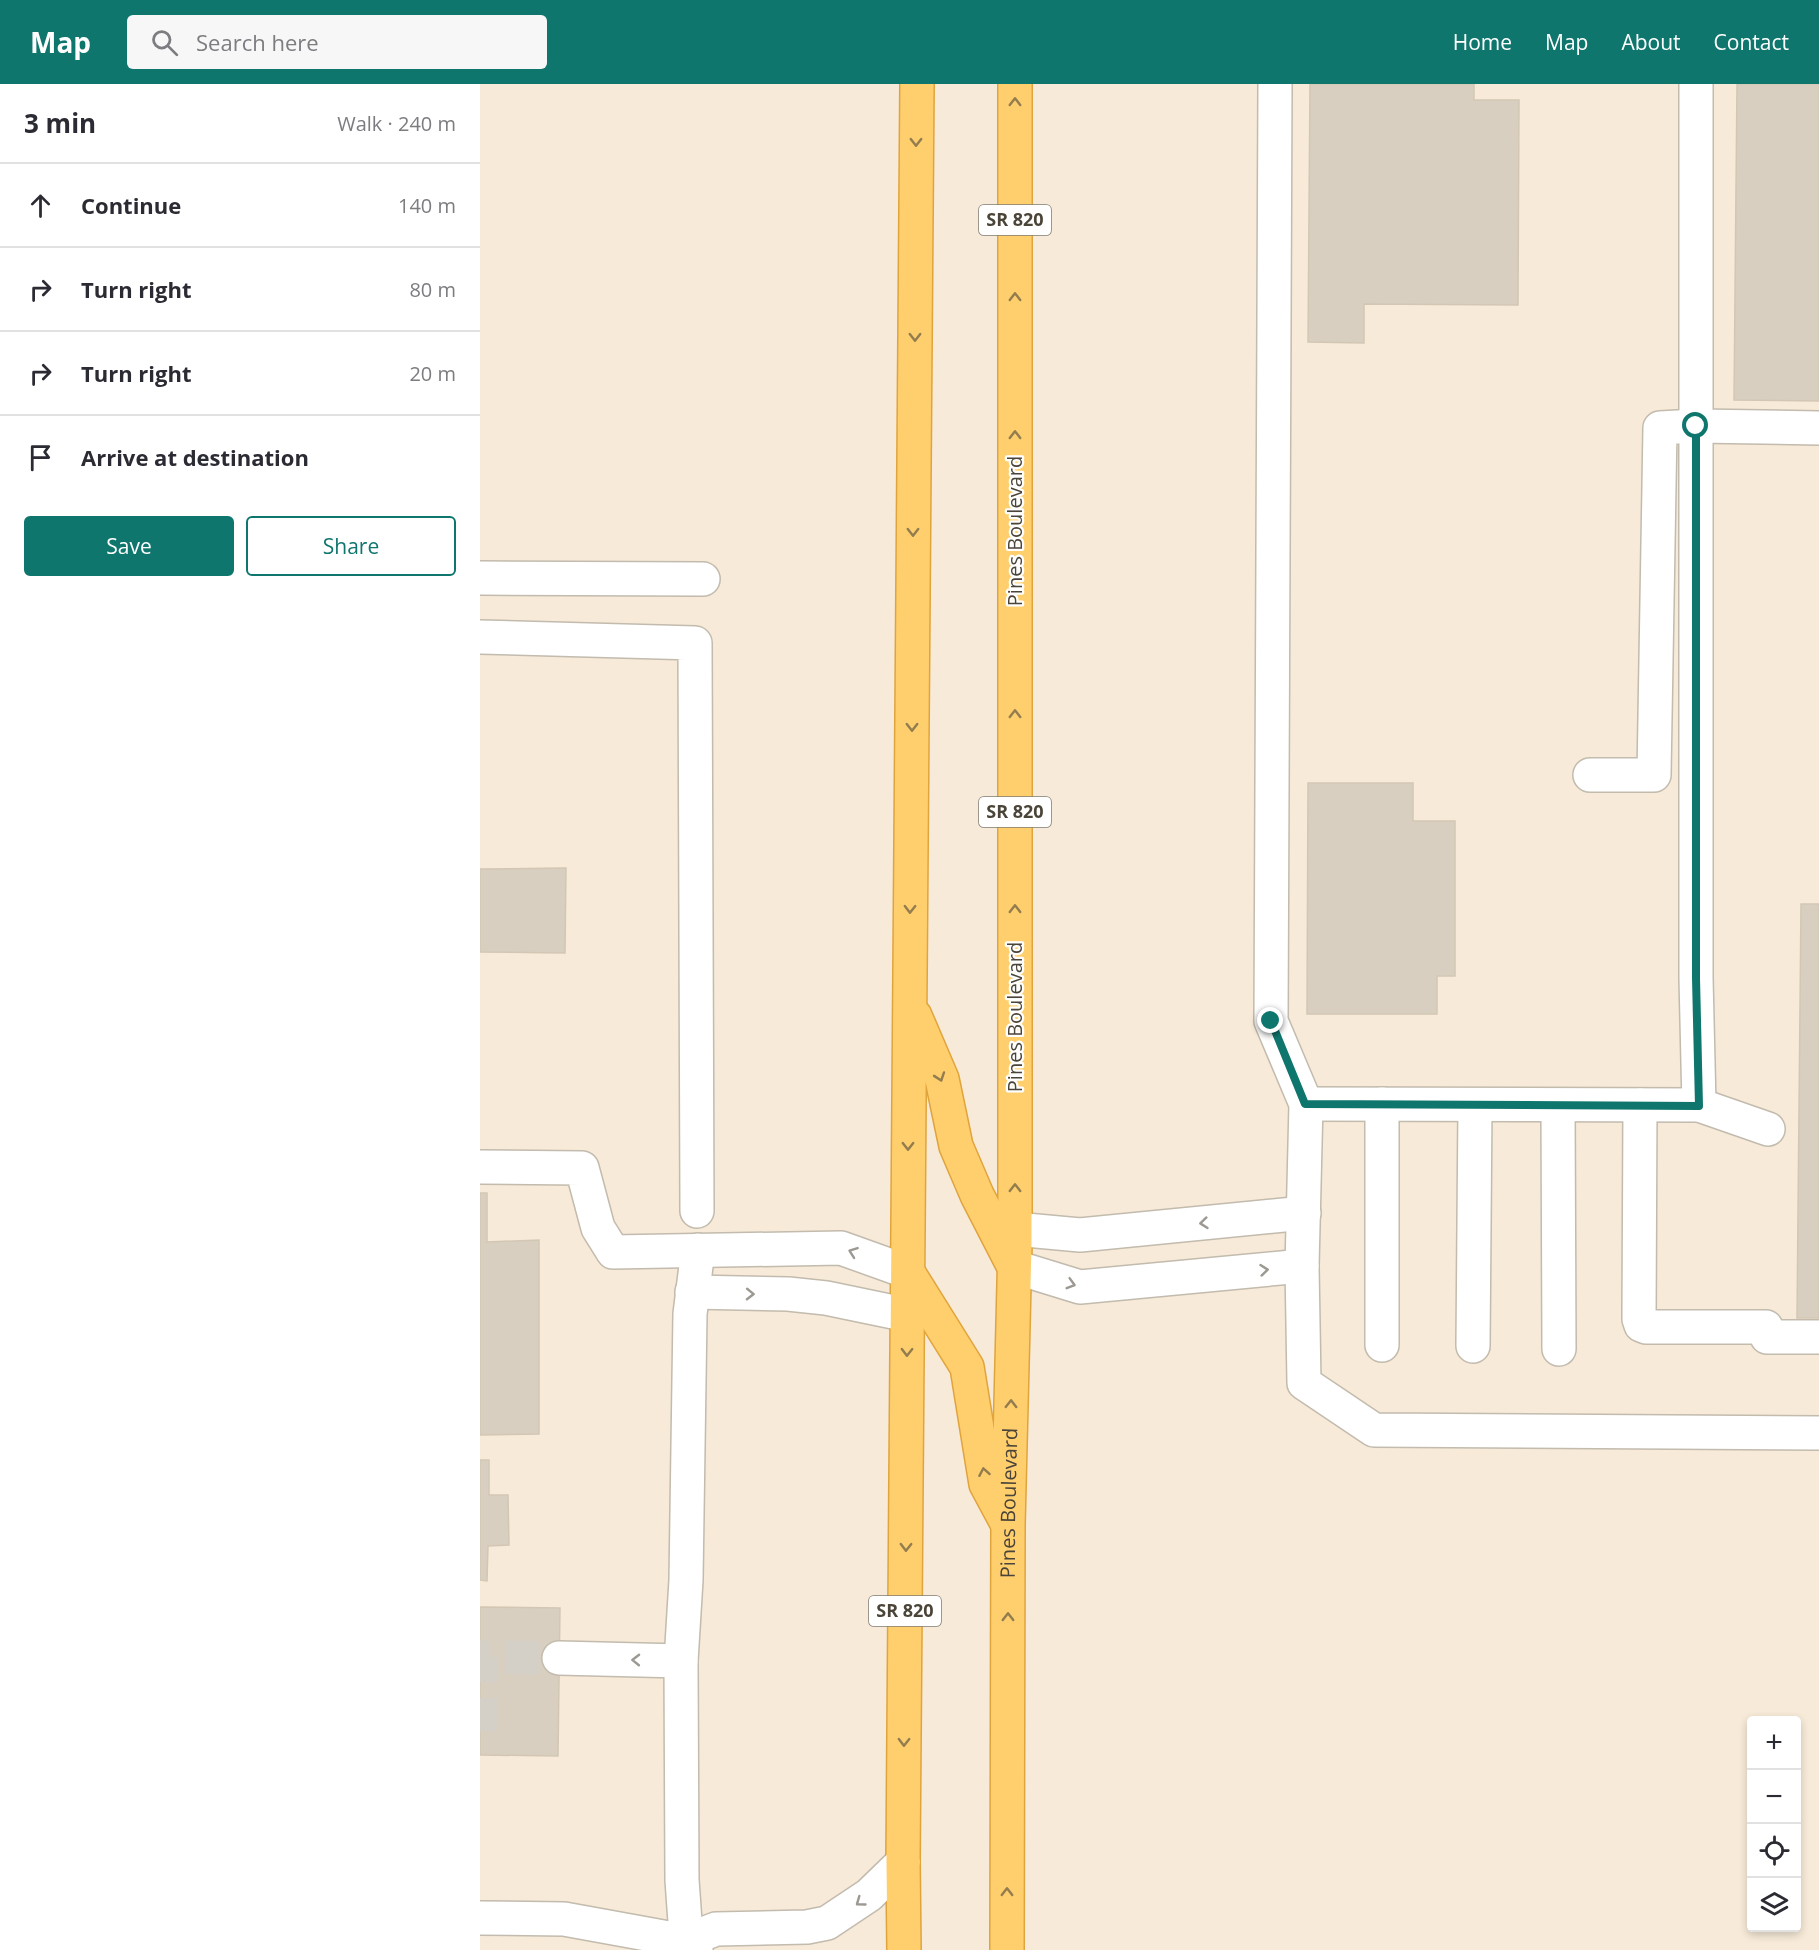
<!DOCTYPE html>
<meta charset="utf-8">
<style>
body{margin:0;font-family:"Open Sans",sans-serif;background:#f7f7f7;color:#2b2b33}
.controls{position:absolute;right:18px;bottom:18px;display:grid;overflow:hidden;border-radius:6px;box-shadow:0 3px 9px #0003}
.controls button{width:54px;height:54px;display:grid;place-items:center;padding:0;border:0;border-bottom:2px solid #e1e1e2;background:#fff;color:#2b2b33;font:30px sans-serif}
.stop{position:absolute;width:18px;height:18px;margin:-14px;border:4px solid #0f766e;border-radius:50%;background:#fff}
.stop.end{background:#0f766e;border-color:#fff;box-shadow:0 2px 6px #0008}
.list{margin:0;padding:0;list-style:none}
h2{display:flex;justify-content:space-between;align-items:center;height:78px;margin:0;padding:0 24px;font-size:26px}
h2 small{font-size:20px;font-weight:400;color:#7c7c81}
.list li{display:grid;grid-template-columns:39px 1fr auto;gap:18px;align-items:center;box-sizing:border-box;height:84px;padding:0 24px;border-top:2px solid #e1e1e2}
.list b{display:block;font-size:22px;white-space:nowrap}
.list em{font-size:20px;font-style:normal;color:#7c7c81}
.actions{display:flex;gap:12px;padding:18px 24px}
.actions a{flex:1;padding:14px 0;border:2px solid #0f766e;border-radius:6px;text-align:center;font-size:21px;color:#0f766e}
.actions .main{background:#0f766e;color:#fff}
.icon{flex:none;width:33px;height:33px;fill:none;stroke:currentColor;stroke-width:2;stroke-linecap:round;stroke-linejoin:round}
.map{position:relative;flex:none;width:1339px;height:1866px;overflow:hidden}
header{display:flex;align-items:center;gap:36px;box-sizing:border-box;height:84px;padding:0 30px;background:#0f766e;color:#fff}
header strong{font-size:28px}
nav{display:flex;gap:33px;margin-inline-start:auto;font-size:21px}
.search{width:420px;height:54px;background:#f7f7f7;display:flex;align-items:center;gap:15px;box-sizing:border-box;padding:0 21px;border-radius:6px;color:#7c7c81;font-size:22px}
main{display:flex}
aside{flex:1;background:#fff}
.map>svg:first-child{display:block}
.commercial{fill:#f7ead8;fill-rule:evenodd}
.building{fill:#d8cfc1;stroke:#d3c7b4;stroke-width:1.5}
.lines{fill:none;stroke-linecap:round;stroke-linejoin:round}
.minor-tunnel{stroke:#d4d0c8;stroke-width:33;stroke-dasharray:33 16;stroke-linecap:butt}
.minor-casing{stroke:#c2bbae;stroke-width:36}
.highway-casing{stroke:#e0a43c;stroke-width:36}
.minor{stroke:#fff;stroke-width:33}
.highway{stroke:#ffcf6e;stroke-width:33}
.oneway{stroke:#937c4e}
.oneway2{stroke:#9c9892}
.route{stroke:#0f766e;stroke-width:8}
.labels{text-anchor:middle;stroke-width:4.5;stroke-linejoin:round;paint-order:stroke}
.shield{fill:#fff;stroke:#817c74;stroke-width:1.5}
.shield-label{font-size:18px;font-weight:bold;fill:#4b4439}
.street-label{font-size:20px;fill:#4b4439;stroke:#fff}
</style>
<header>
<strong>Map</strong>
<div class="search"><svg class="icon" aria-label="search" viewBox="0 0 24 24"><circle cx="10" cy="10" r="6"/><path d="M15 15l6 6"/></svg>Search here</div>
<nav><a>Home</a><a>Map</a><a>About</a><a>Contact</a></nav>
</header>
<main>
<aside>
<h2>3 min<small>Walk · 240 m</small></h2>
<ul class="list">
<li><svg class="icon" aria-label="ahead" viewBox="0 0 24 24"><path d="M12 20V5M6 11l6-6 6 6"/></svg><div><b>Continue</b></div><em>140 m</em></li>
<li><svg class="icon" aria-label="right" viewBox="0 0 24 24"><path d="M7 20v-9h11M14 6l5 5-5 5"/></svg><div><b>Turn right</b></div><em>80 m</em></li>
<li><svg class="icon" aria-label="right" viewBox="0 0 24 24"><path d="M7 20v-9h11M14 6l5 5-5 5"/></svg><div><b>Turn right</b></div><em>20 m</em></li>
<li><svg class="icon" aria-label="arrive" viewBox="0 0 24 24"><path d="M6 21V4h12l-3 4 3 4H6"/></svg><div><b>Arrive at destination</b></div></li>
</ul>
<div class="actions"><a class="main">Save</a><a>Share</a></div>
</aside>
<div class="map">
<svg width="1339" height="1866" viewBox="0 0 1339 1866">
<rect width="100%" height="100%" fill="#f6f3ec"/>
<path class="commercial" d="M0,0H1339V1866H0ZM1272,1636H1316V1844H1272Z"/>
<g class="building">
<path d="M830,0H994V16H1039L1038,221L884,220V259L828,258Z"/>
<path d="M1257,0H1339V317L1254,316Z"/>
<path d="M828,699H933V737H975V892H957V930H827Z"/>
<path d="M86,784L85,869L0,868V785Z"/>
<path d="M1321,820H1339V1234H1317Z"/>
<path d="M0,1109H7V1158L59,1156V1350L0,1351Z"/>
<path d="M0,1376H9V1411H28L29,1461L8,1462L7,1497L0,1496Z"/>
<path d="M0,1523L80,1524L78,1672L0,1671Z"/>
</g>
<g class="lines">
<path class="minor-tunnel" d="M0,1647L2,1573L79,1574"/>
<defs>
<g id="minor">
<path d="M795,0L791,937L826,1020L822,1182L824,1299L894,1346L1339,1349"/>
<path d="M1216,0V894L1219,1021"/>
<path d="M0,494L223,495"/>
<path d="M0,553L215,559L217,1127"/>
<path d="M1110,691H1174L1180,344L1216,342L1339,344"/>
<path d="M826,1020L1219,1021L1288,1045"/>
<path d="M1078,1021L1079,1265"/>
<path d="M1160,1021L1159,1235L1161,1241L1166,1243H1286"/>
<path d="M0,1083L102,1084L118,1144L133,1168L361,1164L428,1188"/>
<path d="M535,1145L600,1151L824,1129"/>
<path d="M535,1183L600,1203L822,1182"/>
<path d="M212,1208L308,1210L346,1214L428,1231"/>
<path d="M1287,1253H1339"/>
<path d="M902,1261V1020"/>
<path d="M993,1262L995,1021"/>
<path d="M79,1574L201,1577"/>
<path d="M0,1834L84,1835L205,1857L216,1866"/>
<path d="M205,1857L236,1845L327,1843L347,1839L389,1811L423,1778"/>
<path d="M207,1866L202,1796L201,1577L206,1496L210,1230L218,1166"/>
</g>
<g id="highway">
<path d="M435,932L462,995L476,1062L497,1111L532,1179"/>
<path d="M429,1190L487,1283L506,1400L527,1439"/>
<path d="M424,1866L423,1778L437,0"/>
<path id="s1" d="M527,1866L528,1441L535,1160V0"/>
</g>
</defs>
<use href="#minor" class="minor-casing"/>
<use href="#highway" class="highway-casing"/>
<use href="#minor" class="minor"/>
<use href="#highway" class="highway"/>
</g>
<defs><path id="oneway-chevron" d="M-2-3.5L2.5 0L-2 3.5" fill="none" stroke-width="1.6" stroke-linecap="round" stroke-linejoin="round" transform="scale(1.5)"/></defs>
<g class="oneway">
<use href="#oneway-chevron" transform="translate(535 18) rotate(-90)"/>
<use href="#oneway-chevron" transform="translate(436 58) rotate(90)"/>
<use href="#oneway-chevron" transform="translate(535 213) rotate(-90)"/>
<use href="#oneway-chevron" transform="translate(435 253) rotate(90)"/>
<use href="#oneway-chevron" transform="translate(535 351) rotate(-90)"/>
<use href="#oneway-chevron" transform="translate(433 448) rotate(90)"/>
<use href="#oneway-chevron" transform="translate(535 630) rotate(-90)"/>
<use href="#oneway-chevron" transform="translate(432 643) rotate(90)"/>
<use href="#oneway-chevron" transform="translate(430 825) rotate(91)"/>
<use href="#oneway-chevron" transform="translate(535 825) rotate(-90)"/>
<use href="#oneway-chevron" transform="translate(460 993) rotate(71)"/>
<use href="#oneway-chevron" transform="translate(428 1062) rotate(90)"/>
<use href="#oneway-chevron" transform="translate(535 1104) rotate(-90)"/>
<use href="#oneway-chevron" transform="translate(427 1268) rotate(91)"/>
<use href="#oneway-chevron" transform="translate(531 1320) rotate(-89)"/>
<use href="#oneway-chevron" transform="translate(504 1388) rotate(-100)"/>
<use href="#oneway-chevron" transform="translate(426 1463) rotate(91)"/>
<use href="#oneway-chevron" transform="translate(528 1533) rotate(-90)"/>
<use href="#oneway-chevron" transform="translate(424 1658) rotate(91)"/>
<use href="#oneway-chevron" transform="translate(527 1808) rotate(-90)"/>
</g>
<g class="oneway2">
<use href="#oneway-chevron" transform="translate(724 1139) rotate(174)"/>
<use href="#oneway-chevron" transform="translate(373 1168) rotate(-160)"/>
<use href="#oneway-chevron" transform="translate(784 1186) rotate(-6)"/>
<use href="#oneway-chevron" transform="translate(591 1200) rotate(16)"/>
<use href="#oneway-chevron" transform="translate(270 1210) rotate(1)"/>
<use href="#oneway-chevron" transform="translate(156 1576) rotate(-179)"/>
<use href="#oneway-chevron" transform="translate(380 1818) rotate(144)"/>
</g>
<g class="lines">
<path class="route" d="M791,937L825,1020L1219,1022L1216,894V342"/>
</g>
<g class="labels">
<g class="shield">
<rect x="499" y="121" width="72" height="30" rx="4.5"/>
<rect x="499" y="713" width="72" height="30" rx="4.5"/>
<rect x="389" y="1512" width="72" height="30" rx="4.5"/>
</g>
<g class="shield-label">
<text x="535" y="142">SR 820</text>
<text x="535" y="734">SR 820</text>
<text x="425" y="1533">SR 820</text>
</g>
<g class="street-label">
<text transform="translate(535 447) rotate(-90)" y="7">Pines Boulevard</text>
<text transform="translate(535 933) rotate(-90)" y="7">Pines Boulevard</text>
<text dy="7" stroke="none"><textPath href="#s1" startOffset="447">Pines Boulevard</textPath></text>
</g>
</g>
</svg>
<div class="controls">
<button>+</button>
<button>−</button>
<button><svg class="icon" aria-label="locate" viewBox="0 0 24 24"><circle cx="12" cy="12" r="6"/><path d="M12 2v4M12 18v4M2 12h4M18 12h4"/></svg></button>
<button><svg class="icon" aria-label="layers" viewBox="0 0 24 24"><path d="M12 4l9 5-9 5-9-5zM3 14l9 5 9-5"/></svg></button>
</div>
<div class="stop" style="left:1216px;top:342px"></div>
<div class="stop end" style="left:791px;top:937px"></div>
</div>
</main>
